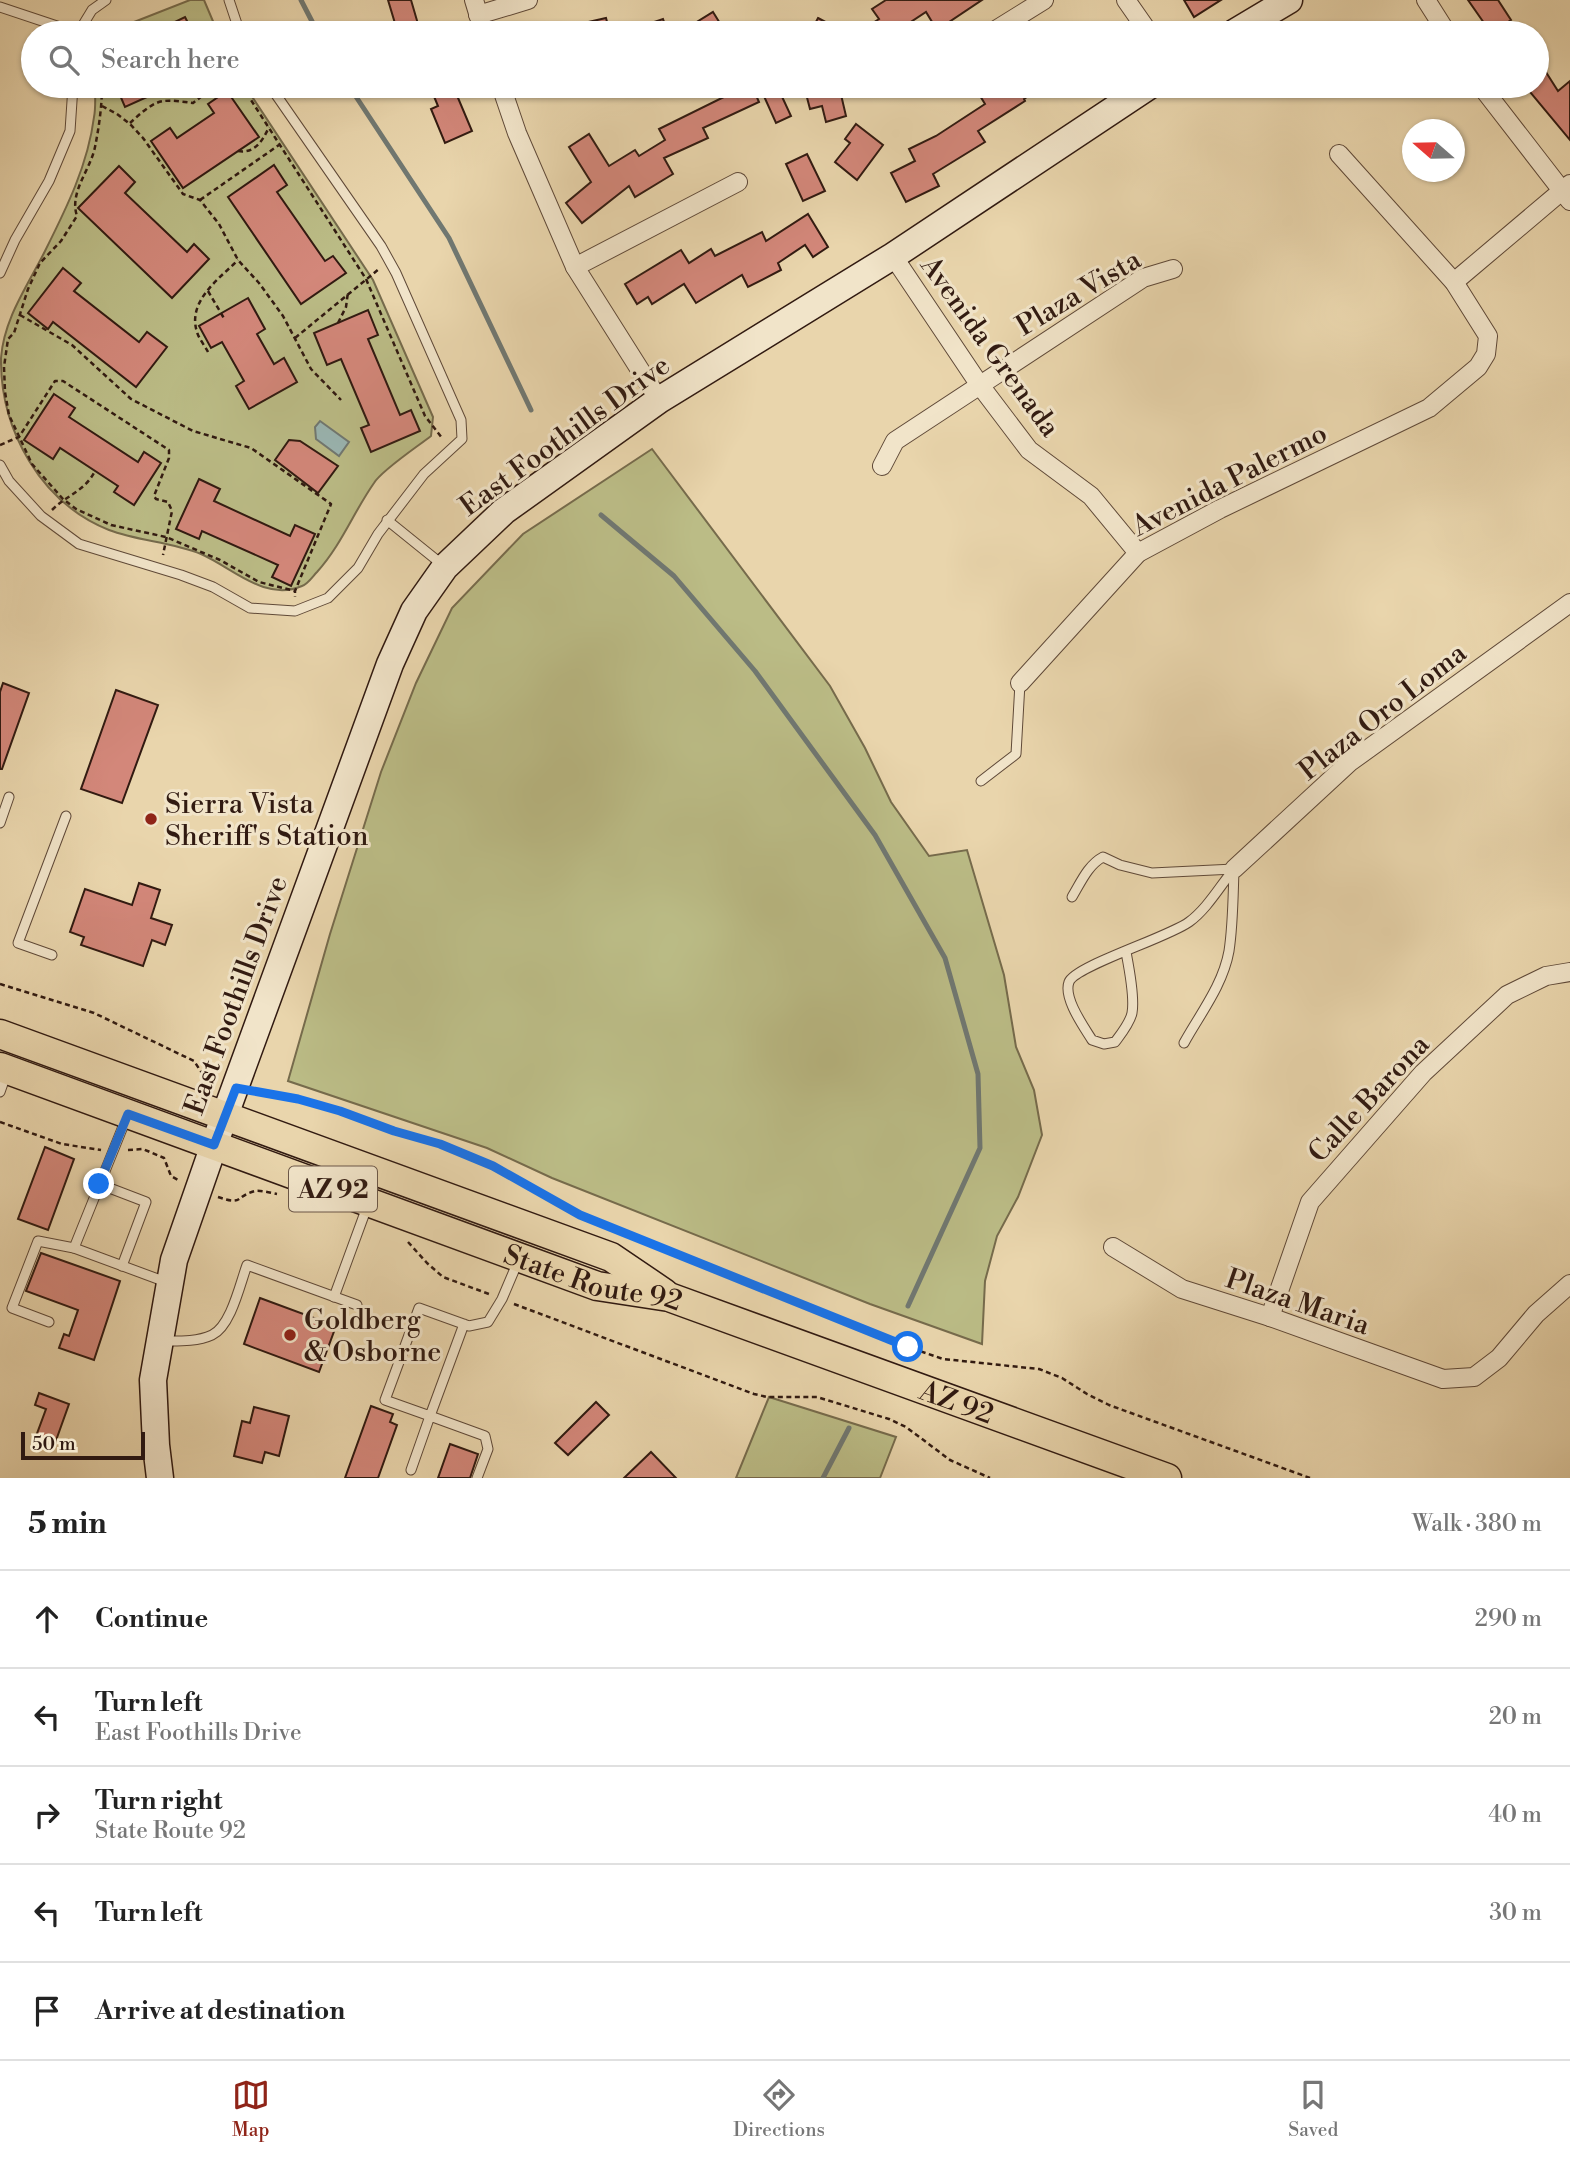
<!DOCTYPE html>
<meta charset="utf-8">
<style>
body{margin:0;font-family:"Libre Bodoni",serif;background:#f6f6f6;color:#222}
.compass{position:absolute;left:1402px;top:119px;width:63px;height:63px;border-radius:50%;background:#fff;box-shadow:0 2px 5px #0004;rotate:290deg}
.scale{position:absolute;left:21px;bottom:18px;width:124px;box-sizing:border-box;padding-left:7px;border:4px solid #311a11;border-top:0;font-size:19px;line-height:24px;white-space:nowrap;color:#311a11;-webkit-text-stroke:5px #f1e4c9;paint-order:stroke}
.stop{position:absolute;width:21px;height:21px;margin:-16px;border:5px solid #1a73e8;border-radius:50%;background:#fff}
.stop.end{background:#1a73e8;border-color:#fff;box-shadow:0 2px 7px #0008}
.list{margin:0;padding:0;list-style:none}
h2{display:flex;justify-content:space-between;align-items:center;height:91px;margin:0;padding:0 28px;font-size:30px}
h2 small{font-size:23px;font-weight:400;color:#767676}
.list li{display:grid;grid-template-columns:46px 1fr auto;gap:21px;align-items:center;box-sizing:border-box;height:98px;padding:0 28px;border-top:2px solid #e0e0e0}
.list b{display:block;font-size:26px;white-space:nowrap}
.list p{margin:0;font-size:23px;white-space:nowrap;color:#767676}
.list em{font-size:23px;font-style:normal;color:#767676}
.icon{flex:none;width:38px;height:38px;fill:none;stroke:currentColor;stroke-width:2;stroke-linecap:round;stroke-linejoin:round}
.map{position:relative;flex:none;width:1570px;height:1478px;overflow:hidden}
.search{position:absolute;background:#fff;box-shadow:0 2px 5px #0004;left:21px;right:21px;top:21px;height:77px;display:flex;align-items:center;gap:18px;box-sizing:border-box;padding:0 24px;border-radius:38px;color:#767676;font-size:26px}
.sheet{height:581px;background:#fff}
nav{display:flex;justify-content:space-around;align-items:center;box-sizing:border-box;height:98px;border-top:2px solid #e0e0e0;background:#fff;font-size:19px;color:#767676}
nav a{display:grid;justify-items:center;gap:4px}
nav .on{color:#8f2418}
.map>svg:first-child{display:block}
.green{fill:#bbbc86;stroke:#766b4c;stroke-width:2}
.water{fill:#9ab6b3;stroke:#707872;stroke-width:2}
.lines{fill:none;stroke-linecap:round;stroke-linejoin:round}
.stream{stroke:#707872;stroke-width:5}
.building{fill:#d3877a;stroke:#311a11;stroke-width:2}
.lane-casing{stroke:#5f4938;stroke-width:11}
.street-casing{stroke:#5f4938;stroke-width:20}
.secondary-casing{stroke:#311a11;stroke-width:29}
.primary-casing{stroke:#311a11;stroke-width:31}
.path{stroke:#311a11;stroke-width:2.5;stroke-dasharray:5 3.5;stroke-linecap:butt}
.lane{stroke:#f1e4c9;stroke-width:9}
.street{stroke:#f1e4c9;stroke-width:18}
.secondary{stroke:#f1e4c9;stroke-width:26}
.primary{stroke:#e9d5ac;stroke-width:28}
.route{stroke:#1a73e8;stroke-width:9}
.poi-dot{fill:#8f2418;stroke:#f1e4c9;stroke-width:2.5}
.labels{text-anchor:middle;stroke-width:6;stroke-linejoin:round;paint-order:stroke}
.shield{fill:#f1e4c9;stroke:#6b5748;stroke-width:2}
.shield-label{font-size:26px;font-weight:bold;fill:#311a11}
.street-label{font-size:28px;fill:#311a11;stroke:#f1e4c9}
.poi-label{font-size:28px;fill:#311a11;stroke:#f1e4c9;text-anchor:start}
</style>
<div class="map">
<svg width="1570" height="1478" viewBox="0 0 1570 1478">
<rect width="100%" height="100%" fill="#e9d5ac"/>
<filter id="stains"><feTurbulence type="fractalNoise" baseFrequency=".00286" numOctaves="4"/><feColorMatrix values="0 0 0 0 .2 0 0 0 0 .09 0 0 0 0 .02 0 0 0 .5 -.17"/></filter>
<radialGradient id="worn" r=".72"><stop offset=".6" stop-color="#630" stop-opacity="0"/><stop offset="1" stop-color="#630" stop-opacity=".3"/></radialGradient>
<g class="green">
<path d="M190,0H204L218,33H106Z"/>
<path d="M95,86H245L373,280L433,417L431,436C417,447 382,470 374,483C353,513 342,544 317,572C313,576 308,584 302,586C265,602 233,568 201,554C171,542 138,541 109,530C41,503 0,430 1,358C4,318 28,285 45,251C66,209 88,165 94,117C96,107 95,96 95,86Z"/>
<path d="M652,449L830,686L865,748L891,802L929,856L967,850L1004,975L1016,1047L1034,1090L1042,1135L1018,1197L997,1236L985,1281L982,1344L870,1304L552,1178L487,1148L288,1081L330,934L381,772L416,683L452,608L523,534Z"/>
<path d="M769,1397L896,1437L880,1478H736Z"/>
</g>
<path class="water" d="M320,421L349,442L339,456L316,439L315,427Z"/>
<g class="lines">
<g class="stream">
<path d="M301,0L318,33"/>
<path d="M349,86L449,238L531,410"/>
<path d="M601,515L674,576L755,671L875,835L945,958L978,1074L980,1148L908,1306"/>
<path d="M823,1478L849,1428"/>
</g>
</g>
<g class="building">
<path d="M388,0H411L418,24L397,30Z"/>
<path d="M886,0H982L937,30L926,12L894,33H857L879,19L872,9Z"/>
<path d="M1184,0H1221L1194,17Z"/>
<path d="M1468,0H1498L1511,20L1491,33Z"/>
<path d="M713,12L726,33H679Z"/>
<path d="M185,17L193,33H152Z"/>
<path d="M606,18L610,33H563L562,28Z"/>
<path d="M818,18L846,33H810Z"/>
<path d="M663,19L668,33H628L627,31Z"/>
<path d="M1537,58L1558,91L1570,81V140L1525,86H1537Z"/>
<path d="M116,86H141L147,97L125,107Z"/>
<path d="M453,86L472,131L445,143L431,109L438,106L433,94Z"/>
<path d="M746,86H752L759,102L703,128L708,138L664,158L673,174L635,197L629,186L582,223L566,203L591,182L569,147L589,134L609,166L635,150L639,156L665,140L659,129Z"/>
<path d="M804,86H839L846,116L826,122L822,106L810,109Z"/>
<path d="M974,86H1043L1024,99L1025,101L978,131L985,142L933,174L939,186L906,202L891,173L915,161L909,149L936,136L985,104Z"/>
<path d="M778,88L791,116L776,123L763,94Z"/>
<path d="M227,91L259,137L183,188L151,141L170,128L177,138L214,113L208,104Z"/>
<path d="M856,124L883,145L857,180L835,162L850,143L845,139Z"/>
<path d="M807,154L825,191L803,201L786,164Z"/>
<path d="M274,165L287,185L277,192L325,261L333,256L346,273L301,304L228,197Z"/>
<path d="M119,166L135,182L125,193L187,252L194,244L209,259L172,298L78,208Z"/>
<path d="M808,214L828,247L813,257L805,245L778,263L781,270L748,287L742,275L696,303L684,284L652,304L648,297L637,304L625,284L681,250L689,263L711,249L715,256L762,232L766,241Z"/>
<path d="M63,268L81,283L74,291L139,342L147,332L167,347L136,387L53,322L48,329L28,313Z"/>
<path d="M248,298L265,329L257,334L274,364L284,358L297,382L249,409L236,386L244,381L222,342L211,348L199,326Z"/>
<path d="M368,310L378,335L368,339L400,415L411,410L420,431L371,452L361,428L369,425L341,359L327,365L314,333Z"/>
<path d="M54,394L75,408L69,417L138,462L144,452L161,463L134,505L114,492L118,486L60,448L53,459L24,440Z"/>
<path d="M289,440L300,441L338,466L318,493L275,460Z"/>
<path d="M199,479L220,489L214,501L290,536L295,525L315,534L291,586L272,577L278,565L202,531L199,539L176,529Z"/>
<path d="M3,683L29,693L2,769H0V692Z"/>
<path d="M116,690L158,705L122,803L81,789Z"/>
<path d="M139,883L160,890L151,918L172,925L165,945L152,940L143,966L81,945L84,937L70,932L85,889L132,905Z"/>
<path d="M45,1147L74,1159L48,1230L18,1219Z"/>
<path d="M41,1253L120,1281L94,1360L59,1348L64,1334L69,1336L78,1310L26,1291Z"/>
<path d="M260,1298L336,1326L319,1372L244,1344Z"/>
<path d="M39,1393L69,1404L54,1446L35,1439L46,1409L35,1405Z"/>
<path d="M596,1402L609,1415L568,1455L555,1443Z"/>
<path d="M371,1406L393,1414L390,1422L397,1425L378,1478H345Z"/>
<path d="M254,1407L289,1416L279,1456L265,1452L262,1463L234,1456L242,1421L250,1423Z"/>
<path d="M450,1444L478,1454L470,1478H438Z"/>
<path d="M651,1452L676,1478H624Z"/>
</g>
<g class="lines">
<defs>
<g id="lane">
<path d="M229,0L240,33"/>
<path d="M0,7L78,33"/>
<path d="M78,33L92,10L106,0"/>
<path d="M0,273L15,240L49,181L70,131L73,86"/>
<path d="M0,465L9,481L41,516L79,544L181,575L213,587L250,608L295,611L328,598L358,568L378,534L424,474L462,439L461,420L396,273L381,246L270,86"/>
<path d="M387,520L444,566"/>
<path d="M981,781L1016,754L1020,683"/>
<path d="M0,823L9,797"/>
<path d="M1072,897C1081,882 1088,865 1103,857L1120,865L1152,873L1234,869"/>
<path d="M1126,952C1129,968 1135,997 1132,1013C1130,1023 1121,1034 1115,1042L1104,1044L1092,1040C1084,1027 1063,998 1069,982C1075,966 1169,937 1189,922C1207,909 1220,886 1234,869"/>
<path d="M52,955L18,943L66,816"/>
<path d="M1184,1043C1200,1014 1223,985 1229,951C1233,925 1233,897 1234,870"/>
<path d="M0,1092L7,1072"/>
<path d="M126,1119L74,1248L166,1282"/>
<path d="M99,1184L146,1202L122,1266"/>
<path d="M334,1297L367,1207"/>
<path d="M49,1322L12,1308L38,1241L74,1248"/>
<path d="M464,1324L430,1416L385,1400L419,1308L469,1326L488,1322L502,1299L519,1259"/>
<path d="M162,1341C178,1341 197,1342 212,1335C231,1326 240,1284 247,1265L357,1305"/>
<path d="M411,1470L430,1416L485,1436L488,1449L477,1478"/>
</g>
<g id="street">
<path d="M474,0L484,33"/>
<path d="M1126,0L1149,33"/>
<path d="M1426,0L1447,33"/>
<path d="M478,15L528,0"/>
<path d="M991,33L1044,0"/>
<path d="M501,86L517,133L575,267L659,400"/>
<path d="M1481,86L1570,201"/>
<path d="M906,87L908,86"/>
<path d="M893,256L979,384L1029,450L1091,496L1138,553"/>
<path d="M575,267L738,182"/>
<path d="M1454,282L1570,184"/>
<path d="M882,466L895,441L1143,278L1173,269"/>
<path d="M1020,683L1138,553L1220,509L1429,408L1478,367L1486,354L1488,336L1454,282L1339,154"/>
<path d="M1234,869L1350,762L1570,603"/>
<path d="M1113,1247L1182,1289L1270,1317L1443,1379L1474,1377L1499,1358L1536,1314L1570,1284"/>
<path d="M1270,1317L1310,1202L1423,1073L1507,995L1546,976L1570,972"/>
</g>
<g id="secondary">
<path d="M1234,33L1289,0"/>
<path d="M160,1478L156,1445L153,1380L174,1260L214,1145L390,664L414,611L445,567L504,511L659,400L893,256L1149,86"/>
</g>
<g id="primary">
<path d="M0,1034L611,1257L664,1293"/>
<path id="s1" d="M0,1067L597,1286L669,1297L1167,1478"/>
</g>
</defs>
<use href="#lane" class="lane-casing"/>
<use href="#street" class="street-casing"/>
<use href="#secondary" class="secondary-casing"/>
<use href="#primary" class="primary-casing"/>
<g class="path">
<path d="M102,86C102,106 99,127 95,147C90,171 69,192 77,216L61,241L40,263L28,289L14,333L8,339L4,367L5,392L9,415L32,464L63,499L76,509L111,525L166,537L220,560L259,582L295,591"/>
<path d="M242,86L366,279L425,416L442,438"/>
<path d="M102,106L117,114L130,124L143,138L183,194L200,200L219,224L238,260L259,283L283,316L311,369L341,400"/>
<path d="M130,123C139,115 152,102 164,101C173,100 184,102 193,103L215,86"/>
<path d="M238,151C255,154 263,140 269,127"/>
<path d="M200,200L279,145"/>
<path d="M208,291L225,320"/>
<path d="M20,315L72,345L131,399L193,431L251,448L331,504L295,591V597"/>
<path d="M338,323L346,307L348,292"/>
<path d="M295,338L379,269"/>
<path d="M208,352C205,346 199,339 197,332C187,301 219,279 238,260"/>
<path d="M0,445L19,437L55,381H63L169,450V458L154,496L156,499L168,502L172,511L163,555"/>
<path d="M52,510C67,495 85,491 95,471"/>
<path d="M0,984L94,1013L194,1061L206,1079L214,1081"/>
<path d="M258,1092L297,1099L339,1111L394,1131L440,1144L493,1166L525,1182L580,1215L908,1347L943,1359L1039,1369L1062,1378L1087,1394L1109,1405L1310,1478"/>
<path d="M0,1122L62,1144L101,1150"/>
<path d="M128,1150L143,1149L164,1158L171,1176L180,1181"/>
<path d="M218,1197C244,1206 235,1196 255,1191C261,1190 271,1193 277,1194"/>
<path d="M408,1242L427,1263L443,1277L489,1294"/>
<path d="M514,1304L754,1394L767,1397H817L889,1419L906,1427L950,1460L990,1478"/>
</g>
<use href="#lane" class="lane"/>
<use href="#street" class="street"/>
<use href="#secondary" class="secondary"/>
<use href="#primary" class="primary"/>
</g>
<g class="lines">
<path class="route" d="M99,1184L128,1114L214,1145L236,1088L298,1099L340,1111L394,1131L440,1144L493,1166L580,1215L908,1347"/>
</g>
<g class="poi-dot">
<circle cx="151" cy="819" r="7"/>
<circle cx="290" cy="1335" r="7"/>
</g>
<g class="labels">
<rect class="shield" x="289" y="1166.5" width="88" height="45" rx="5"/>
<g class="shield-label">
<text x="333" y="1198">AZ 92</text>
</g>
<g class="street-label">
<text transform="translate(1078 292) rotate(-31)" y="10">Plaza Vista</text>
<text transform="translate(991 346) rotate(54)" y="10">Avenida Grenada</text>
<text transform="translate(564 435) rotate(-36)" y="10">East Foothills Drive</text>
<text transform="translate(1229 479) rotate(-27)" y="10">Avenida Palermo</text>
<text transform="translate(1382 711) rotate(-38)" y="10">Plaza Oro Loma</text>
<text transform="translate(235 995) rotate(-70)" y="10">East Foothills Drive</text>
<text transform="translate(1368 1098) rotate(-47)" y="10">Calle Barona</text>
<text dy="10" stroke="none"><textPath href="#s1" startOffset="630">State Route 92</textPath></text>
<text transform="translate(1298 1301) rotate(19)" y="10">Plaza Maria</text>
<text dy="10" stroke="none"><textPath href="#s1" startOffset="1015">AZ 92</textPath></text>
</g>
<g class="poi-label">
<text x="165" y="813">Sierra Vista<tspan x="165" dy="32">Sheriff's Station</tspan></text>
<text x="304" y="1329">Goldberg<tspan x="304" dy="32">&amp; Osborne</tspan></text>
</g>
</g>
<rect width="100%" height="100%" filter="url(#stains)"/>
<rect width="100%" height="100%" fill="url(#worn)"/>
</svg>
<svg class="compass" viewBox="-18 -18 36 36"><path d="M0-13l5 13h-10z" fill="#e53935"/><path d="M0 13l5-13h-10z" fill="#767676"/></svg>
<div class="scale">50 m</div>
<div class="stop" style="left:908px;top:1347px"></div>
<div class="stop end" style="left:99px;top:1184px"></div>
<div class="search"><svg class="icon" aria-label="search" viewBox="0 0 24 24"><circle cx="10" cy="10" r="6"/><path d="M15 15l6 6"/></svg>Search here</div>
</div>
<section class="sheet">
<h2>5 min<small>Walk · 380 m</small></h2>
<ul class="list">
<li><svg class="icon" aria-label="ahead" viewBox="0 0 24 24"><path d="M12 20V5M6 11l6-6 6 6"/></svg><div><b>Continue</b></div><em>290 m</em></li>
<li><svg class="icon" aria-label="left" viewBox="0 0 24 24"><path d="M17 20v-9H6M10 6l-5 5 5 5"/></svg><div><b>Turn left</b><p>East Foothills Drive</p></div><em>20 m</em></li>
<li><svg class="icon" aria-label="right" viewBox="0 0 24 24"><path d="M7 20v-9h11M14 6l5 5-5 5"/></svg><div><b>Turn right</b><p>State Route 92</p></div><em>40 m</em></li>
<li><svg class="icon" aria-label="left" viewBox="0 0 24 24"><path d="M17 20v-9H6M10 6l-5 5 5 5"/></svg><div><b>Turn left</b></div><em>30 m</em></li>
<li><svg class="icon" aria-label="arrive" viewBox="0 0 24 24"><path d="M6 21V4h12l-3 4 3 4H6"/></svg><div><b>Arrive at destination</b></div></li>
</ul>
</section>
<nav>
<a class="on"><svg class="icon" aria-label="map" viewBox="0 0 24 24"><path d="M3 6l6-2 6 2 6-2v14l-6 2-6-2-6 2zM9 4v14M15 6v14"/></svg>Map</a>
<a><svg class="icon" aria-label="directions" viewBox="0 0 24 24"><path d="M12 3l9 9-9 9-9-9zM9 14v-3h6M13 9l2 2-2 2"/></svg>Directions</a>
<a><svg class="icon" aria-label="saved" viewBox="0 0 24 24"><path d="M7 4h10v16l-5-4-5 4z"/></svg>Saved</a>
</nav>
